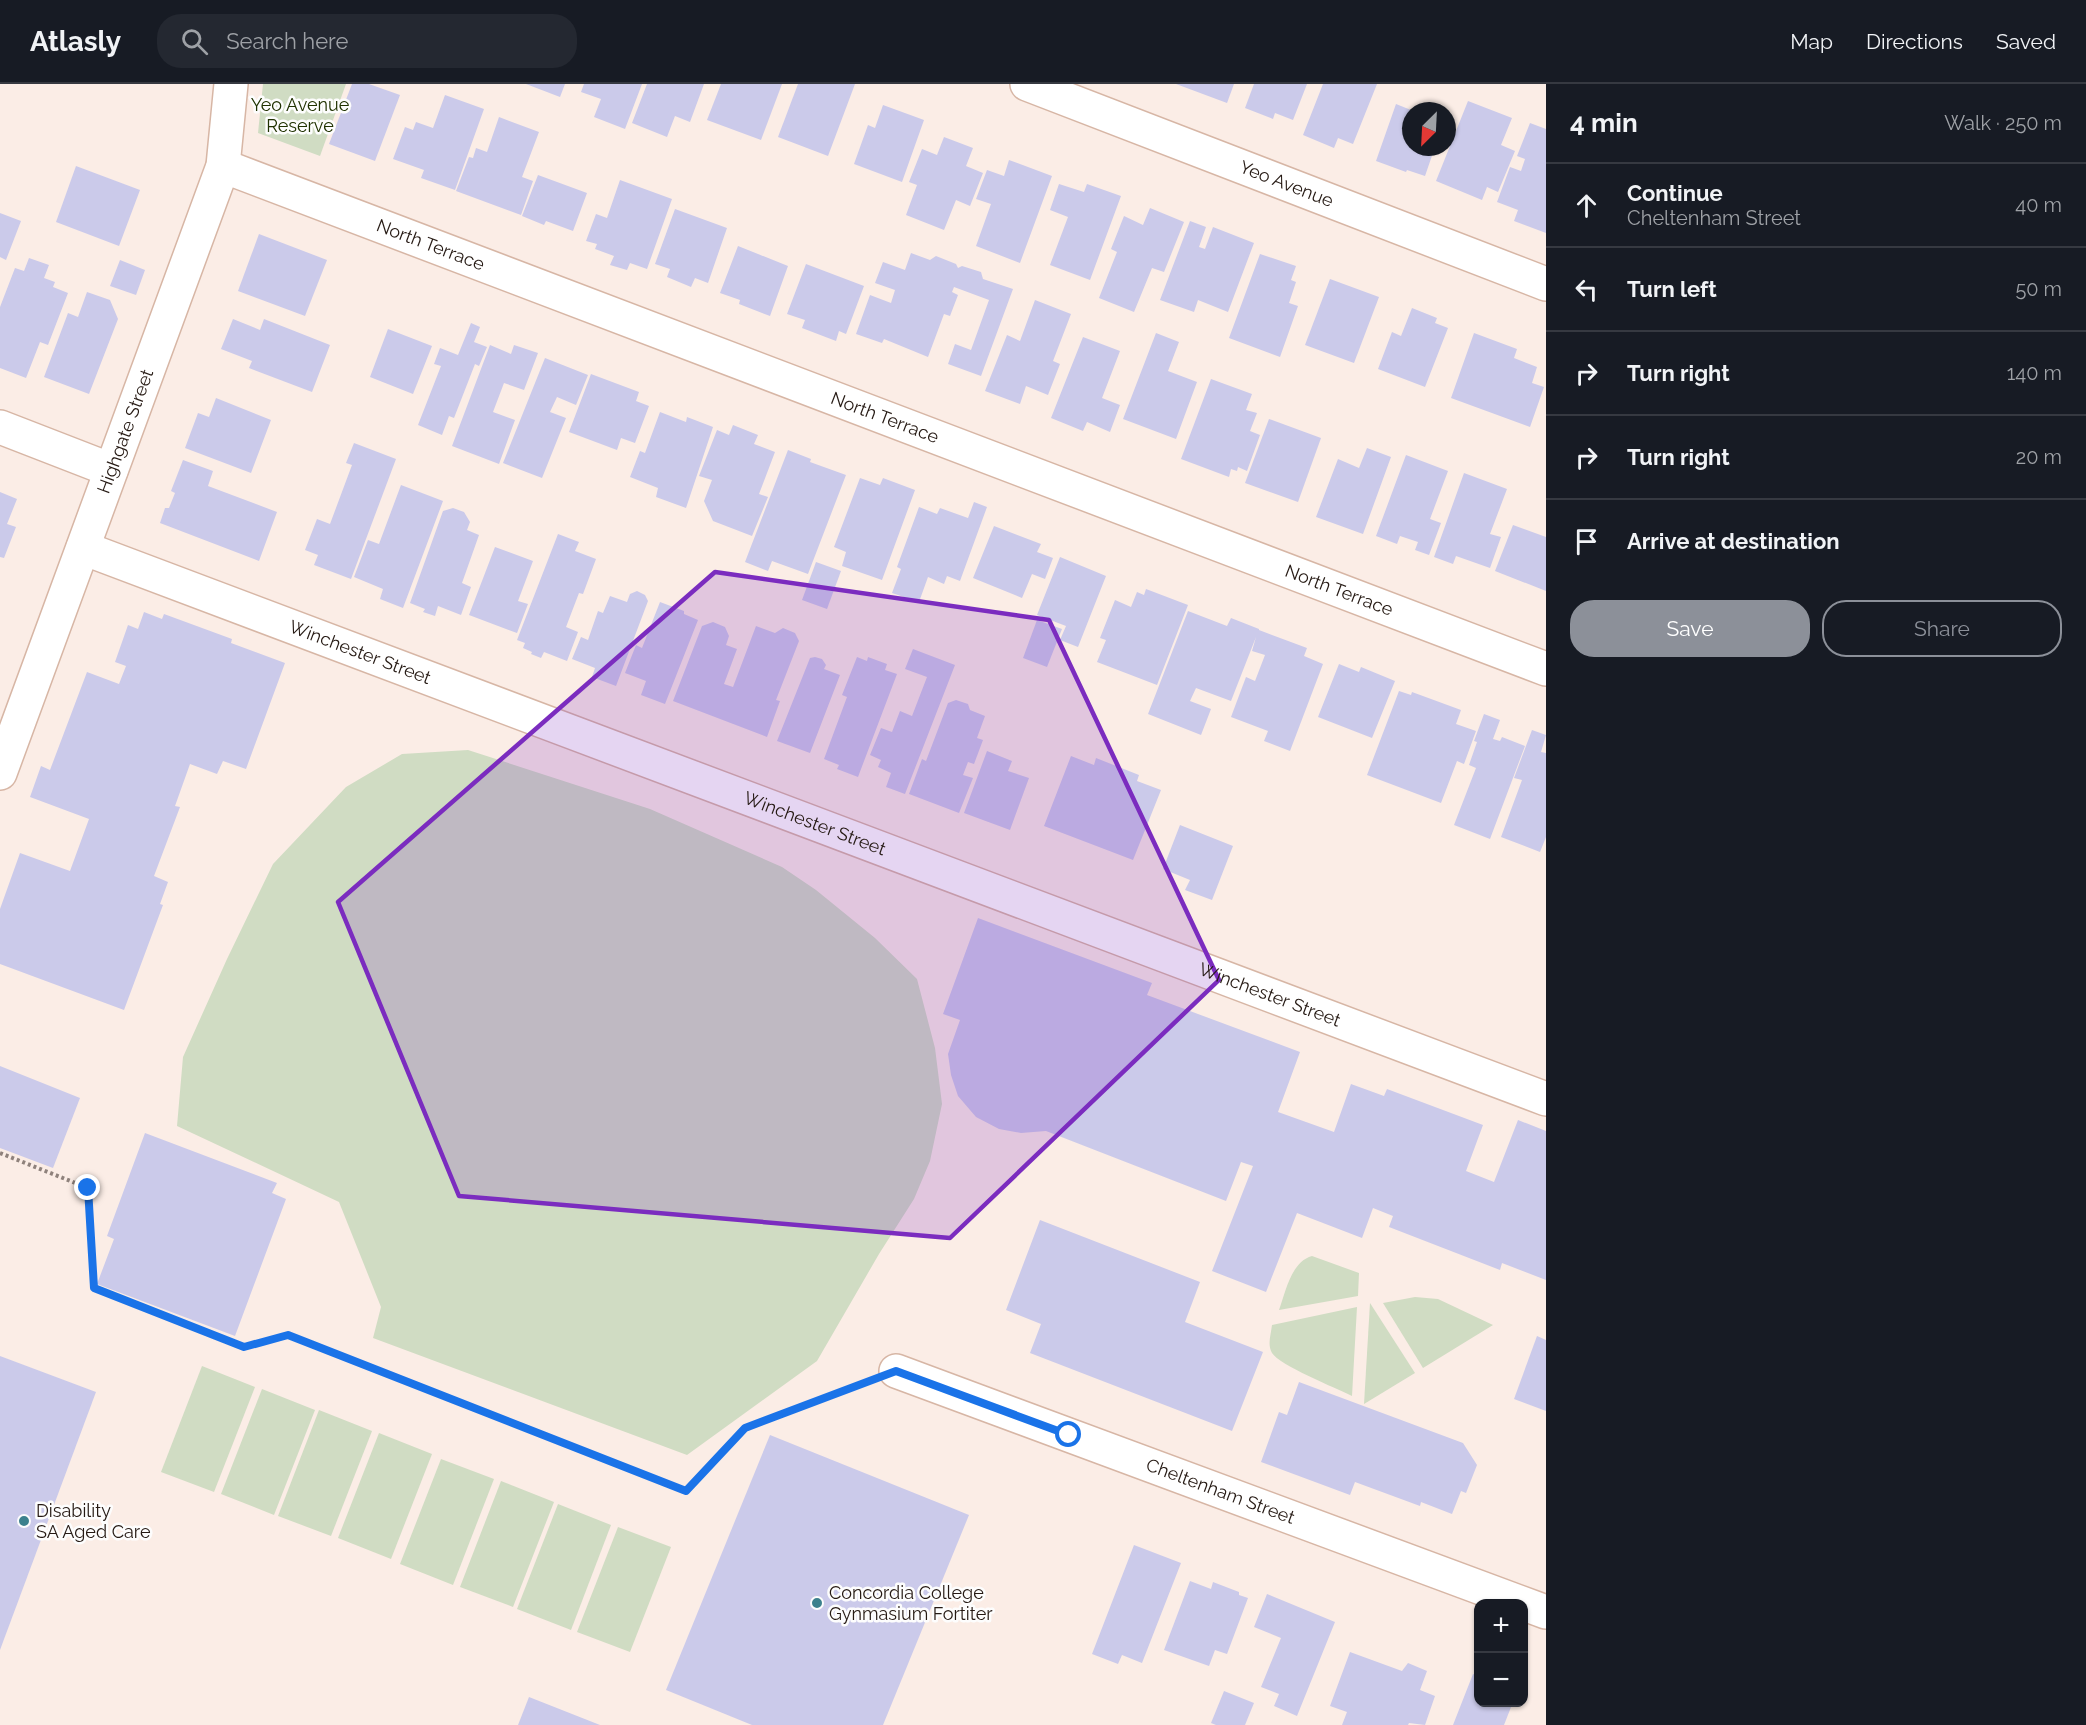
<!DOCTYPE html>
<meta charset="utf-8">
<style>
body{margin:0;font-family:Raleway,sans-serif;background:#242831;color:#f1f3f6}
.controls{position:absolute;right:18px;bottom:18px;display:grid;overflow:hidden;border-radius:12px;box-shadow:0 2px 4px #0004}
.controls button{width:54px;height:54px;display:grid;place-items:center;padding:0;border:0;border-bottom:2px solid #363941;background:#171b24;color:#f1f3f6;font:30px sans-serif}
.compass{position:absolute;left:1402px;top:18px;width:54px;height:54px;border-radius:50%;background:#171b24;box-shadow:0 2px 4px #0004;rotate:204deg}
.stop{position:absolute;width:18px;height:18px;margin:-14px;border:4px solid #1a73e8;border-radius:50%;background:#fff}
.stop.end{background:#1a73e8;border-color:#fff;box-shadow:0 2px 6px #0008}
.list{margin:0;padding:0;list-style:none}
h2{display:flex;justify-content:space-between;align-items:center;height:78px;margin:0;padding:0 24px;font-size:26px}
h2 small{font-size:20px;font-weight:400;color:#9ea1a6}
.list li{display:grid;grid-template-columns:39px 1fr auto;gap:18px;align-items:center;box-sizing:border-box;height:84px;padding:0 24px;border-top:2px solid #363941}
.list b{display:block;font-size:22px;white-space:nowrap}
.list p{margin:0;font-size:20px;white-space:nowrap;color:#9ea1a6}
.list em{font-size:20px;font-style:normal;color:#9ea1a6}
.actions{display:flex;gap:12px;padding:18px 24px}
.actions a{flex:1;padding:14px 0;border:2px solid #8c9099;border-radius:24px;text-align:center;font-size:21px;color:#8c9099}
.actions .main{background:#8c9099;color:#fff}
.icon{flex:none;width:33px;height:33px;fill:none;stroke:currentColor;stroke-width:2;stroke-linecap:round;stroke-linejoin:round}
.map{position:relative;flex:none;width:1546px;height:1641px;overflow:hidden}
header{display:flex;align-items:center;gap:36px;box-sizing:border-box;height:84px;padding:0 30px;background:#171b24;border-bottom:2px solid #363941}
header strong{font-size:28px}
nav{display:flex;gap:33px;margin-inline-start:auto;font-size:21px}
.search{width:420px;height:54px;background:#242831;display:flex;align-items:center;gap:15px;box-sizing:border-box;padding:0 21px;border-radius:24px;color:#9ea1a6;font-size:22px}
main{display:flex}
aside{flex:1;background:#171b24}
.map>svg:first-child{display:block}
.green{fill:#d0dcc3}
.building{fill:#cbcaea}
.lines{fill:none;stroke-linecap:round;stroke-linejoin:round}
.minor-casing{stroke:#d7b6a5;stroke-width:36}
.path{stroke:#8f827c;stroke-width:4;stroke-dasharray:3 3;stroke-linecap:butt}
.minor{stroke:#fff;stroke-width:33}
.route{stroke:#1a73e8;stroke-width:8}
.marked{fill:#7b2cbf;fill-opacity:0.2;stroke:#7b2cbf;stroke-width:4.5;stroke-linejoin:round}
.poi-dot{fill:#3c818d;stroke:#fdfdfd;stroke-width:2}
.labels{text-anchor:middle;stroke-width:5;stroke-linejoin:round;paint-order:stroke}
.park-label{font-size:18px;fill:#203201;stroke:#fdfdfd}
.street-label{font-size:18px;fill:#251913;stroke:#fdfdfd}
.poi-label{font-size:18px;fill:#251913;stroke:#fdfdfd;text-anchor:start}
</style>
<header>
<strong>Atlasly</strong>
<div class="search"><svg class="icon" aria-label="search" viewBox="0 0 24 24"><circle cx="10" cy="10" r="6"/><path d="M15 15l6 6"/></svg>Search here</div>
<nav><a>Map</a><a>Directions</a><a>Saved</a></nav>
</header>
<main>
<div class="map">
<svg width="1546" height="1641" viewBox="0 0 1546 1641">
<rect width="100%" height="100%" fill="#fbede6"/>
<g class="green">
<path d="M263,0H346L320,72L258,49Z"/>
<path d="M468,666L650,725L782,783L816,806L875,854L917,895L935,964L942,1020L930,1077L914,1115L879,1170L817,1277L687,1371L373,1254L381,1223L339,1118L177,1042L183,973L227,875L273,780L346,703L402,670Z"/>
<path d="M1312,1172L1359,1189L1358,1212L1279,1226C1286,1207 1291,1178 1312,1172Z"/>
<path d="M1415,1213L1438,1215L1493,1241L1423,1284L1383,1219Z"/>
<path d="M1370,1219L1415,1289L1364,1320Z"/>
<path d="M1357,1223L1352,1312C1336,1304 1279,1281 1272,1269C1267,1260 1271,1251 1272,1241Z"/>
<path d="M202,1282L255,1303L214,1408L161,1388Z"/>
<path d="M262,1305L315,1326L274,1431L221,1410Z"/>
<path d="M319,1326L372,1347L331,1452L278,1432Z"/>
<path d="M379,1349L432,1370L391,1475L338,1454Z"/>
<path d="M441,1375L494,1395L453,1501L400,1480Z"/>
<path d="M501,1397L554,1418L513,1523L460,1503Z"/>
<path d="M558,1420L611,1441L571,1546L517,1525Z"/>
<path d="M618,1443L671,1463L630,1568L577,1548Z"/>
</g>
<g class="building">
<path d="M352,0H369L400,11L375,77L329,60Z"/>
<path d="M526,0H565L560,13Z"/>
<path d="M584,0H642L625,45L594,33L601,15L581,8Z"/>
<path d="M647,0H704L690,38L675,32L667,53L632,39Z"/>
<path d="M721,0H782L761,56L707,36Z"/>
<path d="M798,0H855L828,72L778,53Z"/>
<path d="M1176,0H1234L1227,19Z"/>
<path d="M1254,0H1307L1293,36L1275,29L1273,35L1245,24Z"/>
<path d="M1323,0H1377L1353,60L1338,54L1334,64L1303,51Z"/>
<path d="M445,11L484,25L455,106L421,94L424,86L393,75L405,43L413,46L416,38L433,44Z"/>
<path d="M1468,17L1512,34L1501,61L1515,67L1498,108L1487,103L1482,116L1436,97Z"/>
<path d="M1396,20L1411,26V63H1435L1425,92L1407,86L1406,88L1376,77Z"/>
<path d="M883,21L924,36L902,98L854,80L868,41L875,44Z"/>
<path d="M499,33L539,48L522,93L533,97L521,131L456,107L469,73L473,74L476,64L487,68Z"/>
<path d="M1530,39L1546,45V149L1514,137L1518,126L1497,118L1510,83L1521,87L1525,75L1517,72Z"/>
<path d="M944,53L973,64L966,82L983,89L970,122L956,116L944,146L906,131L917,101L909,98L922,65L937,71Z"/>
<path d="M1009,76L1052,92L1020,179L976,162L991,120L976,115L987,86L1004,92Z"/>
<path d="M76,82L140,106L119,162L56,138Z"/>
<path d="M538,91L587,109L573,147L546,137L544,141L522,132Z"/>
<path d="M620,96L672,115L647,185L630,179L627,186L610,181L614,172L595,165L597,160L586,157L596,130L607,134Z"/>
<path d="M1059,100L1084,108L1087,100L1121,112L1090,196L1050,181L1068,133L1050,126Z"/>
<path d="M1150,124L1184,138L1164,188L1152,184L1134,228L1099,214L1117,168L1111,165L1124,132L1143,141Z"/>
<path d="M675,125L727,144L708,199L695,194L691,203L667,193L670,185L655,180Z"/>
<path d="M0,129L21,137L6,176L0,173Z"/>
<path d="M1190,137L1206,143L1199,163L1205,165L1213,143L1254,159L1228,228L1198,216L1194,228L1160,216Z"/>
<path d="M259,150L327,176L305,232L238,207Z"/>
<path d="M738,162L788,182L770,232L739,220L740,216L720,209Z"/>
<path d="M911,169L930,176L936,172L956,180L958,184L962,182L981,188L983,195L1013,205L981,292L948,280L955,260L971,266L989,216L954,203L952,208L958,211L950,232L944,230L928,273L884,255L882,259L856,250L870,211L891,219L895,206L875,199L883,178L905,186Z"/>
<path d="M1260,170L1296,182L1291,196L1296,198L1289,219L1298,222L1280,273L1229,254Z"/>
<path d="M29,174L49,181L44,194L55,198L53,203L68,209L48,261L40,258L26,294L0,284V223L15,184L24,187Z"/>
<path d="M120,176L145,186L136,211L110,202Z"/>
<path d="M806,180L864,202L846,250L839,247L836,257L802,244L805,236L787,230Z"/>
<path d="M1330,195L1379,213L1354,279L1305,261Z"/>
<path d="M87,208L110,216L118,235L89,310L44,293L68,229L78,233Z"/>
<path d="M1035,216L1071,230L1053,277L1060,280L1048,311L1026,302L1020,320L985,307L1007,251L1020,257Z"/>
<path d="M1412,224L1437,234L1435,239L1448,244L1425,303L1378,285L1392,248L1401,252Z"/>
<path d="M233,235L260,246L264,235L330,261L312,308L249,284L252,277L221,265Z"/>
<path d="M471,239L480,243L474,258L487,263L479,282L475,280L454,334L449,332L442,351L418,341L441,282L434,280L440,264L458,271Z"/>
<path d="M388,245L432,262L413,310L370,293Z"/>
<path d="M1156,249L1179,258L1168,287L1197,298L1176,355L1123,335Z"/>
<path d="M1474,249L1517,265L1514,274L1537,283L1532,299L1544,303L1530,343L1451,314Z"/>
<path d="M1083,253L1120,267L1102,314L1120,321L1110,348L1087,338L1083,347L1051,334Z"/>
<path d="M490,261L511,270L514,261L538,269L524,306L504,299L493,328L515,336L499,380L452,362Z"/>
<path d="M545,274L588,291L576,321L557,313L550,328L566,334L542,394L503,379Z"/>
<path d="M591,290L639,308L636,317L649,322L635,359L621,354L617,366L569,348Z"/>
<path d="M1211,295L1252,310L1246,326L1257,329L1250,347L1260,351L1247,387L1238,383L1237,387L1231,385L1229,393L1181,375Z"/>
<path d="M216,314L271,336L251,389L185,364L198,329L209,333Z"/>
<path d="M660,328L686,338L687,333L713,343L686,424L656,413L658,404L630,393L640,367L645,369Z"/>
<path d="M1269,335L1321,354L1298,418L1245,399Z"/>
<path d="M733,341L758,351L754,360L775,368L759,410L768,413L752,452L713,437L704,417L712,396L699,392L717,346L729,351Z"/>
<path d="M354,359L396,375L351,495L314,481L318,471L305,466L317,435L330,440L352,381L346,379Z"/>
<path d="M1367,364L1391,373L1363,450L1316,433L1338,375L1359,384Z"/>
<path d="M788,366L811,375L810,378L846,391L808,490L772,477L768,487L745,478Z"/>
<path d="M1406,371L1448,387L1430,435L1441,439L1429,471L1415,466L1418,458L1400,452L1397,460L1376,452Z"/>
<path d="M183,376L213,387L208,402L277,428L259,477L160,439L165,424H169L175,409L171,407Z"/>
<path d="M1464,389L1507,405L1490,450L1501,453L1490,484L1456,472L1453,480L1434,473Z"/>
<path d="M860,394L880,401L883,394L915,406L882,496L842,482L846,468L834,463Z"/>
<path d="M401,401L443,417L403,524L380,515L383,505L354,493L368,456L379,460Z"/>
<path d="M0,408L17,415L7,440L16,443L4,474L0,473Z"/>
<path d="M974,418L987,423L960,497L947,492L944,500L928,493L919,518L892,509L901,485L897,483L919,423L937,430L940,424L968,434Z"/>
<path d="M453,424L464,428L470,438L467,446L479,451L462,499L471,503L461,531L438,522L435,532L423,528L425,525L410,519L443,427Z"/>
<path d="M1513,441L1546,453V507L1495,487Z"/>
<path d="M994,442L1041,460L1037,468L1053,474L1045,495L1032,490L1022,514L973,494Z"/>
<path d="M558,450L579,458L575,467L596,475L583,510L579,509L566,543L578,548L567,577L544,568L541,574L531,570L532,568L523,564L525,559L517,556Z"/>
<path d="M495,463L533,477L518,517L528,520L517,549L469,531Z"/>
<path d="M1060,473L1106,492L1078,563L1060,556L1066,542L1037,531Z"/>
<path d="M816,478L841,487L827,525L802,516Z"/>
<path d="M1146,505L1188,521L1157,601L1097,578L1106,556L1100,554L1115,516L1131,523L1137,508L1144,511Z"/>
<path d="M637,507L645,511L648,517L616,602L592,593L595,584L572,575L581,553L588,556L598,527L603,529L610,512L627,518L630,510Z"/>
<path d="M660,518L684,527V530L698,536L665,620L641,611L646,597L625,589L636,561L642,564Z"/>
<path d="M1188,527L1227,542L1231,534L1259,545V546L1307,564L1304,572L1323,580L1290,667L1264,657L1268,647L1231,633L1246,593L1255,597L1265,571L1252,567L1256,553L1231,617L1196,604L1190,617L1211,625L1201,651L1148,630Z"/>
<path d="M144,528L162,535L164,530L232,555L231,559L285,579L246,685L223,677L217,690L190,680L175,722L180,723L154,792L168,798L160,820L163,821L124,926L0,880V825L20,769L70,787L89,735L30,713L41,682L50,686L87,588L119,600L126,582L115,578L128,541L138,545Z"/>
<path d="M1037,536L1062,545L1047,583L1023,574Z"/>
<path d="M713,538L725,543L729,552L726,561L737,565L724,600L733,603L756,542L775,549L783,544L795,549L799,557L776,616L780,617L767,653L673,617L702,542Z"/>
<path d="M913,565L955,581L905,710L886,703L891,689L878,683L881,676L870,671L881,644L892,648L900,627L912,632L927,593L905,585Z"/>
<path d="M815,573L822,575L826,581L824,585L840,591L810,669L777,657L810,574Z"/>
<path d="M857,573L867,577L868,573L887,580L885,586L897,590L858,693L837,685L839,681L824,675L847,613L842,611Z"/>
<path d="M1339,580L1359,588L1361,583L1395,597L1372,654L1318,633Z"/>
<path d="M1399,607L1411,611L1412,608L1461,626L1456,640L1476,647L1464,680L1457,677L1441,719L1367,691Z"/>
<path d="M956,616L968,620L970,626L985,632L977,654L983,656L974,680L968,678L963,691L973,694L959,729L909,710L922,675L926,677L948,619Z"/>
<path d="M1484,630L1500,636L1493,655L1500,657L1502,653L1525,662L1490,755L1454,741L1476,684L1469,681L1477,658L1474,657Z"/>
<path d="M1532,646L1546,651L1541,668L1546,669V753L1540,768L1501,753L1522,696L1514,694Z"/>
<path d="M987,667L1012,677L1008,687L1029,694L1010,746L964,729Z"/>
<path d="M1071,672L1094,681L1096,674L1139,691L1137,697L1161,706L1133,776L1044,742Z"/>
<path d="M1180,741L1233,762L1212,816L1185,806L1190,796L1163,785Z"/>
<path d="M978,834L1152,899L1147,911L1300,968L1278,1028L1334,1048L1351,1000L1384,1012L1387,1005L1483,1041L1466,1087L1494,1098L1518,1036L1546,1047V1196L1502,1179L1500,1186L1389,1143L1393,1132L1373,1124L1362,1154L1297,1129L1266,1208L1212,1187L1253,1082L1241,1078L1226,1117L1046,1047L1021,1049L999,1045L976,1033L958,1012L951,991L948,970L960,936L943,930Z"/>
<path d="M0,982L80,1014L53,1084L0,1064Z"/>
<path d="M145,1049L277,1099L272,1109L286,1115L235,1252L97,1200L114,1155L107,1152Z"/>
<path d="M1040,1136L1200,1198L1185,1238L1263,1268L1232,1347L1030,1269L1041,1240L1006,1226Z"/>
<path d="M1537,1252L1546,1256V1327L1514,1315Z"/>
<path d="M0,1272L96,1308L0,1566Z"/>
<path d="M1299,1298L1463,1359L1477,1381L1466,1409L1461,1407L1452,1430L1421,1418L1420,1422L1355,1398L1350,1411L1261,1378L1279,1328L1287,1331Z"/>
<path d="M770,1351L969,1431L883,1641H752L666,1606Z"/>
<path d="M1134,1461L1181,1479L1142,1579L1122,1571L1118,1580L1092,1570Z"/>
<path d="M1190,1497L1211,1505L1213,1498L1239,1508V1511L1248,1514L1227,1570L1215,1566L1209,1582L1164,1566Z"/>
<path d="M1267,1510L1335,1538L1297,1632L1274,1622L1279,1610L1261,1603L1281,1554L1254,1543Z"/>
<path d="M1350,1568L1402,1587L1408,1579L1427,1587L1420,1606L1435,1612L1425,1641L1409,1639L1408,1641H1342L1347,1628L1330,1622Z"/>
<path d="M1473,1590L1478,1592V1618H1513L1504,1641H1453Z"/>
<path d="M1224,1607L1254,1619L1245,1641H1216L1211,1639Z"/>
<path d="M529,1613L600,1641H518Z"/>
</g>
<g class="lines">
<defs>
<g id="minor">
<path id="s1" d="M1027,0L1546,200"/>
<path id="s2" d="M223,82L1546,585"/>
<path d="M0,343L111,386"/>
<path id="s3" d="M83,464L1546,1015"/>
<path id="s4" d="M0,689L223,82L231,0"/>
<path id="s5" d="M896,1287L1546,1528"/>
</g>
</defs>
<use href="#minor" class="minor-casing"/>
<path class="path" d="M0,1069L88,1104L94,1204L244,1263L288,1251L686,1407L745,1344L867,1298"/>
<use href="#minor" class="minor"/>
</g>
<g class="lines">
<path class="route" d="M88,1104L94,1204L244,1263L288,1251L686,1407L745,1344L896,1287L1069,1351"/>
</g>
<path class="marked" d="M715,488L1049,536L1219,896L950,1154L459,1112L338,818Z"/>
<g class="poi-dot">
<circle cx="24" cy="1437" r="6"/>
<circle cx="817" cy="1519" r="6"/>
</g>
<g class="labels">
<g class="park-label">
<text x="300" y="27">Yeo Avenue<tspan x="300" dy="21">Reserve</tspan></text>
</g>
<g class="street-label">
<text dy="6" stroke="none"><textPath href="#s1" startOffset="278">Yeo Avenue</textPath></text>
<text dy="6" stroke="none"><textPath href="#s2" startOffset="222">North Terrace</textPath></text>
<text dy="6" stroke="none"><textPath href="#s2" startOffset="708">North Terrace</textPath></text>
<text dy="6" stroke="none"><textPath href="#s4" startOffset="364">Highgate Street</textPath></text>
<text dy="6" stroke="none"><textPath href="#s2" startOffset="1194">North Terrace</textPath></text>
<text dy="6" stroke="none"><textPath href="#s3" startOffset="296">Winchester Street</textPath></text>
<text dy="6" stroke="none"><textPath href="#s3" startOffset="782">Winchester Street</textPath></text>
<text dy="6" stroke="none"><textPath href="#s3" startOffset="1268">Winchester Street</textPath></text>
<text dy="6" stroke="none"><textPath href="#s5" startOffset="346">Cheltenham Street</textPath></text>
</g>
<g class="poi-label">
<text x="36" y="1433">Disability<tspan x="36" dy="21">SA Aged Care</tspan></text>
<text x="829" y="1515">Concordia College<tspan x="829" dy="21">Gynmasium Fortiter</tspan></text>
</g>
</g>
</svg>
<div class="controls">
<button>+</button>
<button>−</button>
</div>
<svg class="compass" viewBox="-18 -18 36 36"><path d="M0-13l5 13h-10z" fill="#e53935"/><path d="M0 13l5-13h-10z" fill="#9ea1a6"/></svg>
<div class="stop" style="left:1069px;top:1351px"></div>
<div class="stop end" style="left:88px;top:1104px"></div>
</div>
<aside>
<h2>4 min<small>Walk · 250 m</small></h2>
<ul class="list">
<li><svg class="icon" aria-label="ahead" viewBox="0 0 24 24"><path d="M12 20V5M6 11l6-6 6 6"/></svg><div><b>Continue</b><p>Cheltenham Street</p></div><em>40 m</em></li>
<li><svg class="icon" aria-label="left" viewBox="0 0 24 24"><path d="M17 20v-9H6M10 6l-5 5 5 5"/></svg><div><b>Turn left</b></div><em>50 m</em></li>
<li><svg class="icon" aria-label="right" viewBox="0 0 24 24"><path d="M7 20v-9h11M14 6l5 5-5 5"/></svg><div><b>Turn right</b></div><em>140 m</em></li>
<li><svg class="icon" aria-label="right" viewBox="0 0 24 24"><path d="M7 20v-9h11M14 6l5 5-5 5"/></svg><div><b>Turn right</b></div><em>20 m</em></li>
<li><svg class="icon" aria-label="arrive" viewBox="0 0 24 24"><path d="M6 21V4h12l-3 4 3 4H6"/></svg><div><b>Arrive at destination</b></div></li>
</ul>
<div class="actions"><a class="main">Save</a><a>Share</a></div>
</aside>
</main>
